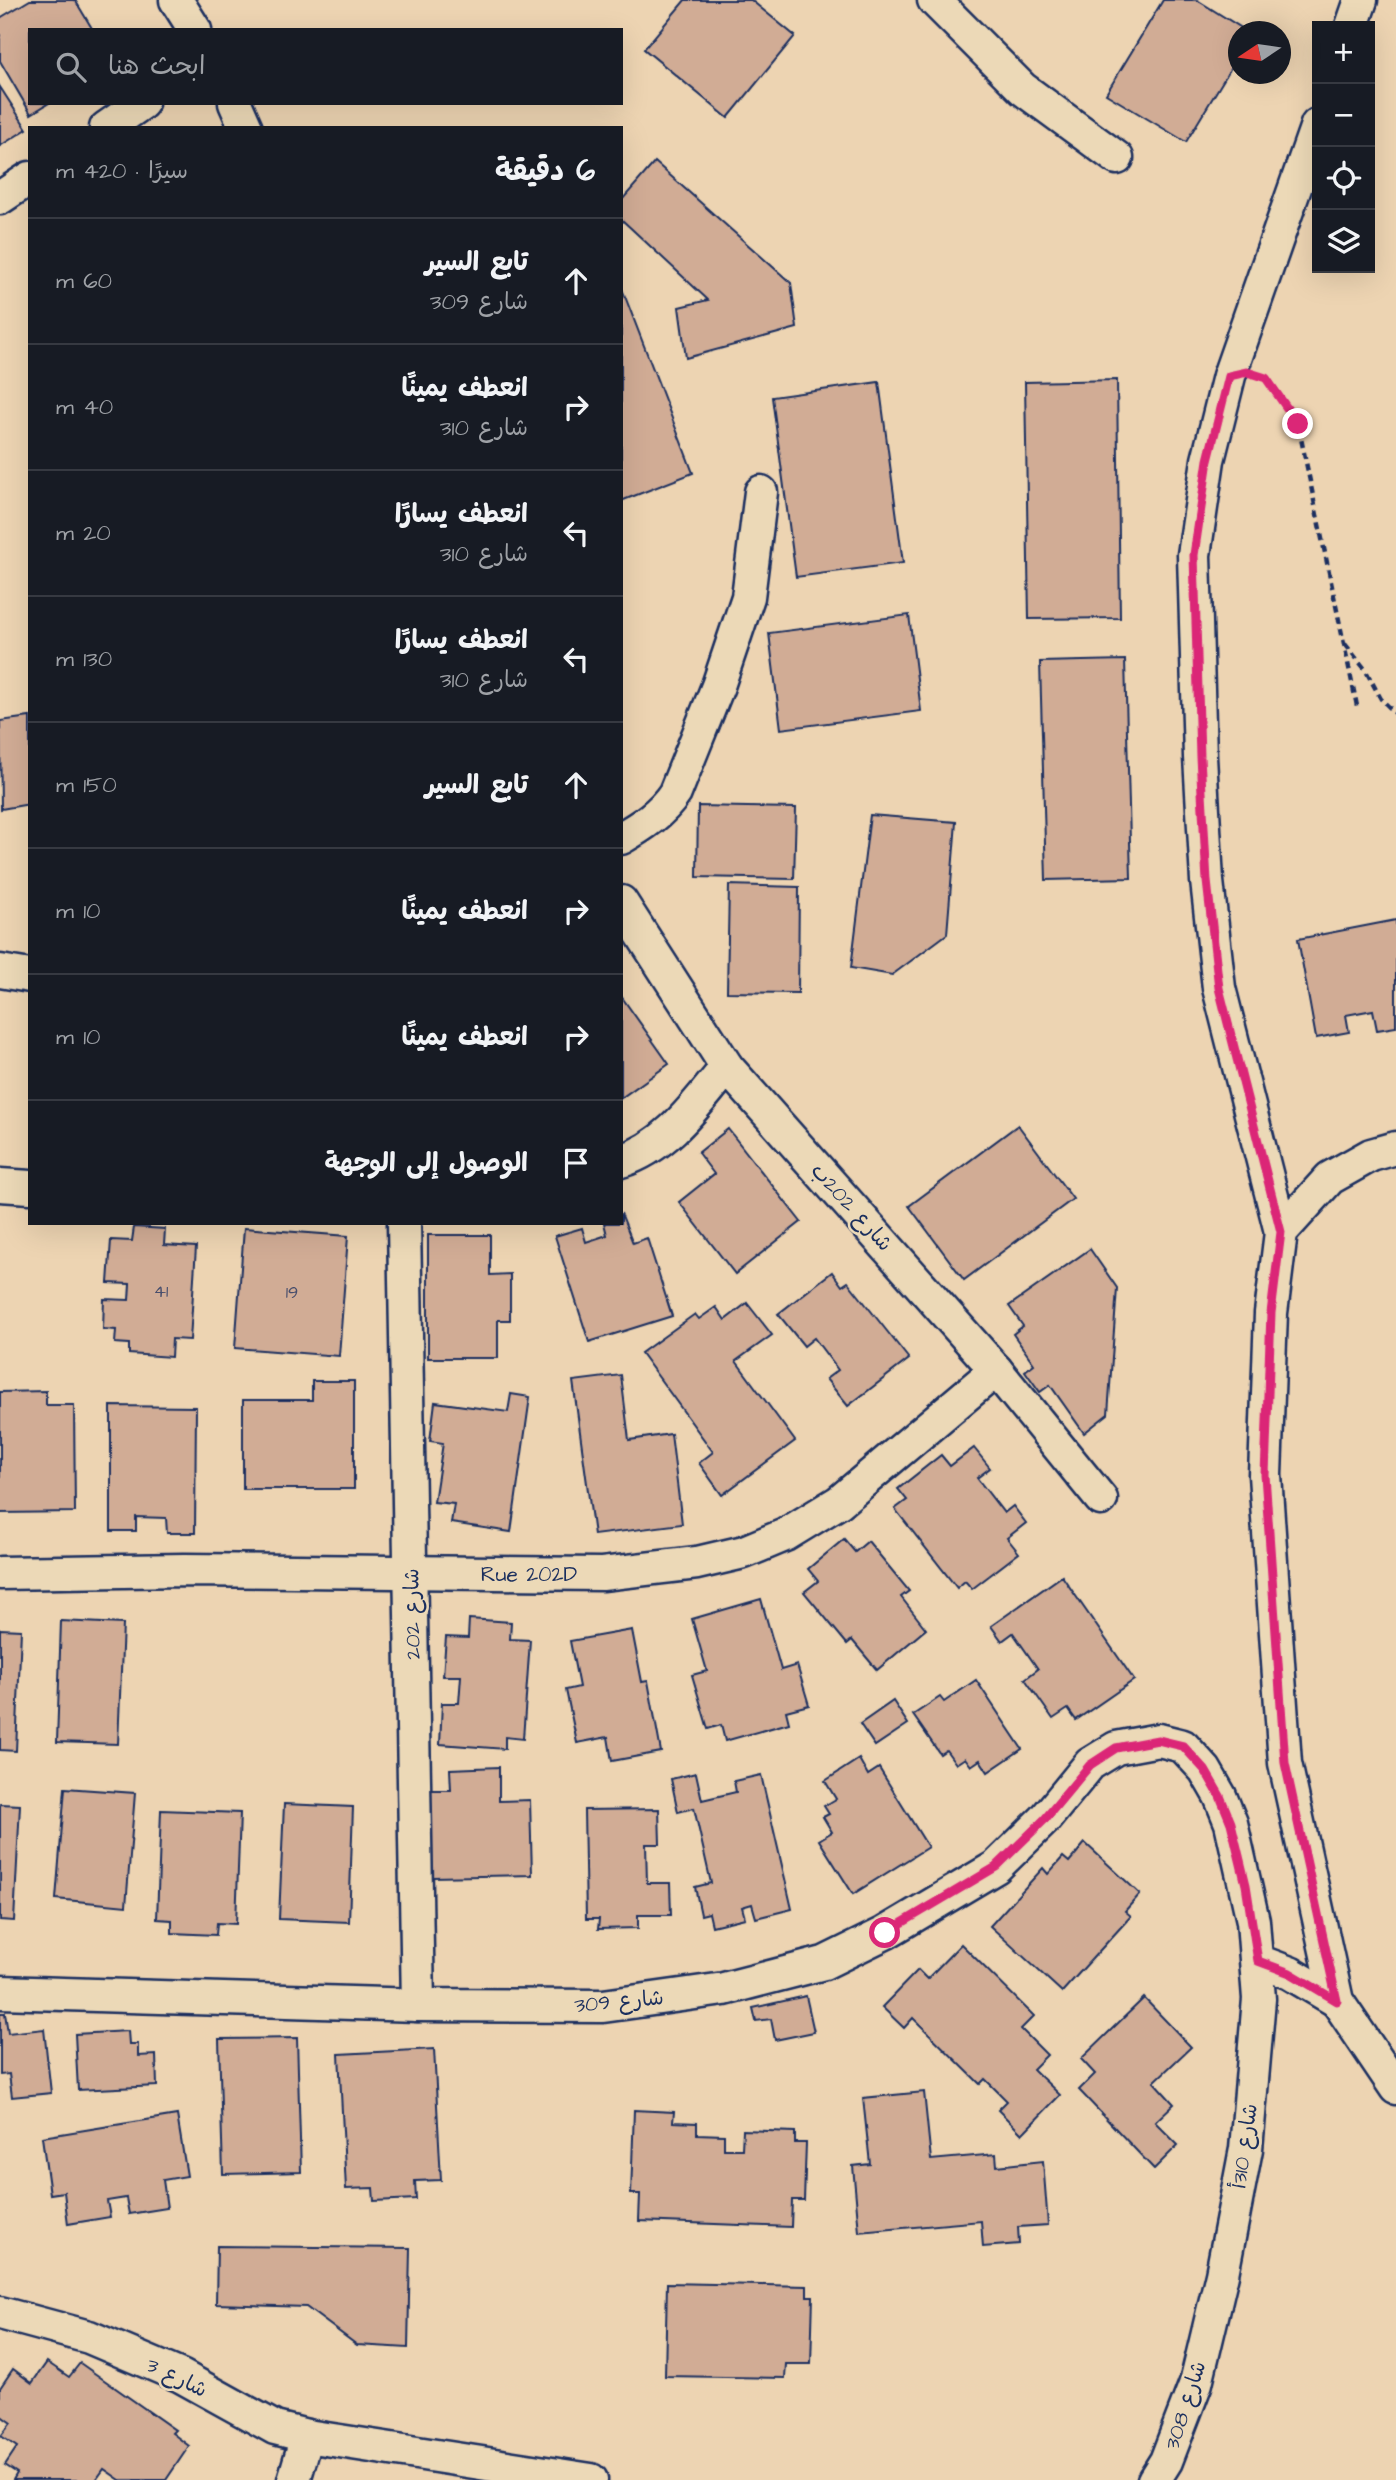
<!DOCTYPE html>
<html lang="ar">
<meta charset="utf-8">
<style>
body{margin:0;font-family:"Architects Daughter","Playpen Sans Arabic",sans-serif;background:#242831;color:#f1f3f6;direction:rtl}
.controls{position:absolute;right:21px;top:21px;display:grid;overflow:hidden;border-radius:0px;box-shadow:0 7px 28px #0002}
.controls button{width:63px;height:63px;display:grid;place-items:center;padding:0;border:0;border-bottom:2px solid #363941;background:#171b24;color:#f1f3f6;font:35px sans-serif}
.compass{position:absolute;left:1228px;top:21px;width:63px;height:63px;border-radius:50%;background:#171b24;box-shadow:0 7px 28px #0002;rotate:257deg}
.stop{position:absolute;width:21px;height:21px;margin:-16px;border:5px solid #db2777;border-radius:50%;background:#fff}
.stop.end{background:#db2777;border-color:#fff;box-shadow:0 2px 7px #0008}
.list{margin:0;padding:0;list-style:none}
h2{display:flex;justify-content:space-between;align-items:center;height:91px;margin:0;padding:0 28px;font-size:30px}
h2 small{font-size:23px;font-weight:400;color:#9ea1a6}
.list li{display:grid;grid-template-columns:46px 1fr auto;gap:21px;align-items:center;box-sizing:border-box;height:126px;padding:0 28px;border-top:2px solid #363941}
.list b{display:block;font-size:26px;white-space:nowrap}
.list p{margin:0;font-size:23px;white-space:nowrap;color:#9ea1a6}
.list em{font-size:23px;font-style:normal;color:#9ea1a6}
.icon{flex:none;width:38px;height:38px;fill:none;stroke:currentColor;stroke-width:2;stroke-linecap:round;stroke-linejoin:round}
.map{position:relative;flex:none;width:1396px;height:2480px;overflow:hidden;direction:ltr}
.search{position:absolute;background:#171b24;box-shadow:0 7px 28px #0002;left:28px;top:28px;width:595px;height:77px;display:flex;align-items:center;gap:18px;box-sizing:border-box;padding:0 24px;border-radius:0px;color:#9ea1a6;font-size:26px}
.panel{position:absolute;background:#171b24;box-shadow:0 7px 28px #0002;left:28px;top:126px;width:595px;height:1099px;border-radius:0px;direction:rtl}
.map>svg:first-child{display:block}
.building{fill:#d1ac95;stroke:#1b2f5e;stroke-width:2}
.lines{fill:none;stroke-linecap:round;stroke-linejoin:round}
.minor-casing{stroke:#1b2f5e;stroke-width:37}
.path{stroke:#1b2f5e;stroke-width:4.5;stroke-dasharray:7 5;stroke-linecap:butt}
.minor{stroke:#ecd9b7;stroke-width:32}
.route{stroke:#db2777;stroke-width:9}
.labels{text-anchor:middle;stroke-width:5;stroke-linejoin:round;paint-order:stroke}
.number-label{font-size:18px;fill:#484e6c}
.street-label{font-size:21px;fill:#1b2f5e;stroke:#ecd9b7}
</style>
<div class="map">
<svg width="1396" height="2480" viewBox="0 0 1396 2480">
<rect width="100%" height="100%" fill="#edd4b2"/>
<filter id="ink" filterUnits="userSpaceOnUse"><feTurbulence type="fractalNoise" baseFrequency=".0143" numOctaves="2"/><feDisplacementMap in="SourceGraphic" scale="14" xChannelSelector="R" yChannelSelector="G"/><feConvolveMatrix kernelMatrix="1 2 1 2 8 2 1 2 1" color-interpolation-filters="sRGB"/></filter>
<g filter="url(#ink)">
<g class="building">
<path d="M30,0H75L93,30H30V103H49L31,114L0,61V18Z"/>
<path d="M685,0H751L795,36L728,118L644,49Z"/>
<path d="M1163,0H1197L1248,32H1238V56L1186,142L1106,94Z"/>
<path d="M0,87L27,129L0,146Z"/>
<path d="M655,162L791,283L797,328L686,358L679,307L708,300L621,219V201Z"/>
<path d="M621,286L693,473L621,501Z"/>
<path d="M1117,380L1120,618L1029,619L1025,382Z"/>
<path d="M879,382L903,563L796,577L772,397Z"/>
<path d="M909,615L921,711L781,729L769,633Z"/>
<path d="M1125,660L1131,878L1046,880L1040,662Z"/>
<path d="M30,717V804L1,809L0,721Z"/>
<path d="M698,806L796,808L794,879L697,877Z"/>
<path d="M870,815L956,822L947,934L892,975L851,968Z"/>
<path d="M729,885L799,887L798,993L727,992Z"/>
<path d="M1396,920V1027L1377,1030L1373,1010L1346,1015L1349,1032L1316,1038L1298,939Z"/>
<path d="M621,996L669,1064L621,1098Z"/>
<path d="M1018,1125L1073,1199L964,1280L909,1206Z"/>
<path d="M728,1129L801,1222L735,1274L679,1202L714,1174L698,1153Z"/>
<path d="M621,1213L633,1243L647,1238L672,1316L589,1342L555,1236L582,1228L586,1242L607,1235L604,1223H621Z"/>
<path d="M134,1227L165,1229L164,1245L196,1247L190,1340L172,1339L171,1357L129,1354V1344L115,1343L116,1330L103,1329L104,1299L129,1300L130,1284L108,1283L111,1240L132,1241Z"/>
<path d="M244,1228L348,1236L339,1356L235,1348Z"/>
<path d="M428,1235H490V1275L510,1274V1320H498V1358H428Z"/>
<path d="M1090,1249L1117,1288L1108,1414L1084,1433L1050,1385L1040,1392L1025,1371L1034,1364L1013,1334L1023,1326L1009,1306Z"/>
<path d="M832,1272L842,1286L848,1282L909,1359L848,1406L826,1379L838,1370L814,1338L804,1346L778,1314Z"/>
<path d="M747,1303L772,1335L736,1361L795,1441L722,1495L699,1463L713,1452L641,1353L695,1314L699,1319L716,1307L725,1320Z"/>
<path d="M621,1375L629,1440L671,1434L682,1524L594,1535L573,1381Z"/>
<path d="M312,1381H354V1489H243V1400H312Z"/>
<path d="M46,1391V1405H74L75,1512L0,1513V1392Z"/>
<path d="M511,1394L530,1397L511,1532L451,1523L454,1504L434,1502L443,1443L430,1441L435,1402L508,1412Z"/>
<path d="M111,1406L196,1407L195,1533H167L166,1518L136,1517V1531H111Z"/>
<path d="M974,1448L990,1468L977,1478L1004,1513L1013,1506L1026,1523L1007,1538L1019,1553L972,1589L965,1581L957,1588L895,1509L907,1500L898,1489L941,1455L950,1466Z"/>
<path d="M844,1539L855,1552L868,1541L909,1591L901,1597L926,1629L877,1670L852,1640L847,1644L804,1592L818,1581L808,1569Z"/>
<path d="M1062,1576L1134,1680L1076,1720L1068,1709L1053,1719L1025,1679L1038,1669L1013,1633L1002,1641L991,1626Z"/>
<path d="M761,1599L781,1670L797,1665L809,1705L786,1711L789,1723L725,1741L721,1725L708,1729L692,1675L707,1671L692,1619Z"/>
<path d="M469,1619L511,1622L510,1639L530,1640L523,1739L505,1737V1749L440,1744L442,1703H459L461,1676H443L446,1637L468,1638Z"/>
<path d="M61,1621L123,1624L118,1744L57,1742Z"/>
<path d="M0,1629L21,1630L16,1751L0,1750Z"/>
<path d="M632,1630L642,1682L648,1681L661,1752L612,1761L608,1737L577,1743L566,1690L579,1687L570,1641Z"/>
<path d="M976,1680L1022,1749L988,1772L980,1760L971,1766L965,1758L956,1764L946,1750L940,1754L913,1715L940,1697L944,1702Z"/>
<path d="M893,1701L908,1724L875,1746L860,1724Z"/>
<path d="M859,1759L868,1775L879,1768L928,1847L853,1894L819,1840L832,1832L823,1817L829,1814L824,1806L836,1799L825,1781Z"/>
<path d="M499,1767V1801L530,1800L532,1875L432,1877L430,1790H451L450,1769Z"/>
<path d="M696,1773L702,1800L736,1792L734,1781L761,1775L792,1909L756,1918L752,1904L742,1907L745,1918L712,1926L709,1913L701,1915L695,1887L711,1883L694,1808L678,1812L671,1779Z"/>
<path d="M65,1788L135,1793L126,1906L56,1899Z"/>
<path d="M0,1804L20,1805L14,1921L0,1920Z"/>
<path d="M284,1804L353,1807L349,1922L279,1919Z"/>
<path d="M659,1809L660,1844H646L647,1883H670L671,1915H638V1928L598,1929L599,1919H586L584,1810Z"/>
<path d="M161,1810L240,1813L236,1924L217,1923L216,1935L172,1933V1920L157,1919Z"/>
<path d="M1085,1843L1140,1894L1125,1911L1131,1916L1062,1992L990,1926L1043,1868L1048,1874L1063,1857L1069,1862Z"/>
<path d="M961,1944L1034,2016L1021,2029L1047,2055L1033,2069L1060,2095L1022,2134L998,2110L1007,2101L985,2079L980,2084L913,2018L904,2028L882,2007L918,1970L927,1979Z"/>
<path d="M806,1996L814,2032L775,2040L771,2019L756,2021L753,2008Z"/>
<path d="M1144,1998L1191,2047L1154,2082L1174,2104L1155,2122L1178,2145L1154,2169L1079,2090L1095,2074L1081,2059Z"/>
<path d="M0,2013H5L8,2033L44,2029L51,2093L12,2097L9,2074L0,2075Z"/>
<path d="M128,2031L129,2044H138V2056L156,2055L157,2086L78,2090L75,2034Z"/>
<path d="M297,2038L301,2172L223,2174L219,2039Z"/>
<path d="M434,2049L441,2180L415,2181L416,2199L374,2201L373,2188L346,2189L339,2054Z"/>
<path d="M924,2092L931,2160L996,2154L997,2166L1043,2161L1048,2225L1018,2227L1019,2244L983,2247L981,2221L859,2232L853,2166L870,2164L863,2098Z"/>
<path d="M634,2110L674,2112L673,2122L697,2123V2134L724,2135V2149H742L743,2130L795,2132V2143H806L804,2200H792L791,2227L639,2221L640,2194H631Z"/>
<path d="M177,2115L187,2176L163,2180L167,2208L129,2214L126,2198L107,2201L110,2217L68,2224L64,2192L50,2194L42,2137Z"/>
<path d="M217,2246L410,2248L408,2348L357,2345L306,2307L216,2304Z"/>
<path d="M667,2283L807,2286V2296H813L811,2364H786L785,2378L665,2376Z"/>
<path d="M47,2362L69,2377L80,2363L175,2430L172,2433L189,2446L166,2480H120L104,2469L96,2480H13L17,2473L5,2465L17,2447L1,2436L11,2423L0,2415V2388L13,2369L32,2383Z"/>
</g>
<g class="lines">
<defs>
<g id="minor">
<path d="M176,0L195,30"/>
<path d="M934,0L1023,89L1117,158"/>
<path d="M1352,26L1361,0"/>
<path d="M235,103L246,128"/>
<path d="M106,128L142,103"/>
<path d="M0,198L30,178"/>
<path d="M621,838C642,826 662,813 675,793L718,686L748,597L761,492"/>
<path d="M621,902L727,1067L996,1370L1101,1499"/>
<path d="M0,971L30,976"/>
<path d="M1396,1148L1371,1155L1330,1178L1281,1232L1271,1313L1265,1475L1285,1763L1337,2001L1396,2088"/>
<path d="M621,1161C668,1146 697,1103 727,1067"/>
<path d="M0,1185L30,1187"/>
<path d="M404,1223L418,2005"/>
<path d="M1281,1232L1219,988L1207,881L1200,757L1194,555L1208,460L1229,376L1317,125"/>
<path d="M0,1573L184,1570L602,1574L697,1563L744,1552L785,1535L839,1502L996,1370"/>
<path d="M1258,1961L1290,1973L1337,2001"/>
<path d="M0,1992L418,2005L603,2006L724,1989L824,1963L885,1933L996,1867L1045,1819L1090,1764L1116,1748L1159,1740L1183,1746L1205,1770L1220,1796L1231,1823L1253,1921L1259,1999L1246,2149L1222,2274L1196,2383L1166,2461L1154,2480"/>
<path d="M0,2313L89,2337L181,2376L275,2428L307,2436L294,2480"/>
<path d="M307,2436L591,2480"/>
</g>
</defs>
<use href="#minor" class="minor-casing"/>
<g class="path">
<path d="M1267,378L1298,424L1357,706"/>
<path d="M1345,644L1365,669L1381,699L1396,714"/>
</g>
<use href="#minor" class="minor"/>
</g>
</g>
<g class="lines" filter="url(#ink)">
<path class="route" d="M885,1933L996,1867L1045,1819L1090,1765L1116,1748L1158,1740L1183,1746L1205,1770L1220,1796L1231,1823L1246,1885L1258,1961L1290,1973L1337,2001L1285,1763L1265,1475L1271,1313L1281,1232L1219,988L1207,881L1200,757L1194,555L1208,460L1229,376L1247,372L1266,378L1298,424"/>
</g>
<g class="labels">
<g class="number-label">
<text x="161" y="1297">41</text>
<text x="292" y="1298">19</text>
</g>
<g class="street-label">
<text transform="translate(852 1207) rotate(48)" y="7">شارع 202ب</text>
<text x="529" y="1581">Rue 202D</text>
<text transform="translate(412 1614) rotate(-91)" y="7">شارع 202</text>
<text transform="translate(619 2001) rotate(-5)" y="7">شارع 309</text>
<text transform="translate(1244 2146) rotate(-82)" y="7">شارع 310أ</text>
<text transform="translate(177 2377) rotate(26)" y="7">شارع 3</text>
<text transform="translate(1185 2405) rotate(-72)" y="7">شارع 308</text>
</g>
</g>
</svg>
<div class="controls">
<button>+</button>
<button>−</button>
<button><svg class="icon" aria-label="locate" viewBox="0 0 24 24"><circle cx="12" cy="12" r="6"/><path d="M12 2v4M12 18v4M2 12h4M18 12h4"/></svg></button>
<button><svg class="icon" aria-label="layers" viewBox="0 0 24 24"><path d="M12 4l9 5-9 5-9-5zM3 14l9 5 9-5"/></svg></button>
</div>
<svg class="compass" viewBox="-18 -18 36 36"><path d="M0-13l5 13h-10z" fill="#e53935"/><path d="M0 13l5-13h-10z" fill="#9ea1a6"/></svg>
<div class="stop" style="left:885px;top:1933px"></div>
<div class="stop end" style="left:1298px;top:424px"></div>
<div class="search"><svg class="icon" aria-label="search" viewBox="0 0 24 24"><circle cx="10" cy="10" r="6"/><path d="M15 15l6 6"/></svg>ابحث هنا</div>
<section class="panel">
<h2>6 دقيقة<small>سيرًا · 420 m</small></h2>
<ul class="list">
<li><svg class="icon" aria-label="ahead" viewBox="0 0 24 24"><path d="M12 20V5M6 11l6-6 6 6"/></svg><div><b>تابع السير</b><p>شارع 309</p></div><em>60 m</em></li>
<li><svg class="icon" aria-label="right" viewBox="0 0 24 24"><path d="M7 20v-9h11M14 6l5 5-5 5"/></svg><div><b>انعطف يمينًا</b><p>شارع 310</p></div><em>40 m</em></li>
<li><svg class="icon" aria-label="left" viewBox="0 0 24 24"><path d="M17 20v-9H6M10 6l-5 5 5 5"/></svg><div><b>انعطف يسارًا</b><p>شارع 310</p></div><em>20 m</em></li>
<li><svg class="icon" aria-label="left" viewBox="0 0 24 24"><path d="M17 20v-9H6M10 6l-5 5 5 5"/></svg><div><b>انعطف يسارًا</b><p>شارع 310</p></div><em>130 m</em></li>
<li><svg class="icon" aria-label="ahead" viewBox="0 0 24 24"><path d="M12 20V5M6 11l6-6 6 6"/></svg><div><b>تابع السير</b></div><em>150 m</em></li>
<li><svg class="icon" aria-label="right" viewBox="0 0 24 24"><path d="M7 20v-9h11M14 6l5 5-5 5"/></svg><div><b>انعطف يمينًا</b></div><em>10 m</em></li>
<li><svg class="icon" aria-label="right" viewBox="0 0 24 24"><path d="M7 20v-9h11M14 6l5 5-5 5"/></svg><div><b>انعطف يمينًا</b></div><em>10 m</em></li>
<li><svg class="icon" aria-label="arrive" viewBox="0 0 24 24"><path d="M6 21V4h12l-3 4 3 4H6"/></svg><div><b>الوصول إلى الوجهة</b></div></li>
</ul>
</section>
</div>
